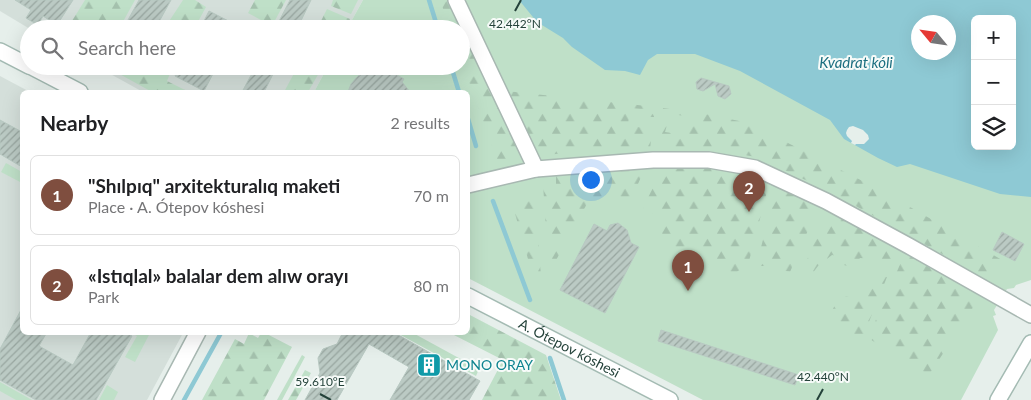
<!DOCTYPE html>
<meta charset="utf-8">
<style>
body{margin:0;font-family:Lato,sans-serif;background:#f2f2f2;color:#202124}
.controls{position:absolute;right:15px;top:15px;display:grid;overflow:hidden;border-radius:8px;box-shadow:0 5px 20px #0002}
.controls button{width:45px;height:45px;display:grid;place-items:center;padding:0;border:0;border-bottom:1px solid #e0e0e0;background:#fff;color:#202124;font:25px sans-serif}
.compass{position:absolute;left:911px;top:15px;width:45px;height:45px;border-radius:50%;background:#fff;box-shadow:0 5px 20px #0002;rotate:299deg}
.you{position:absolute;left:590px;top:179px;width:18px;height:18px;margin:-12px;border:4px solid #fff;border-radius:50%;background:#1a73e8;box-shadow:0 0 0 8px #1a73e833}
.badge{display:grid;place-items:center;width:32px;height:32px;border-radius:50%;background:#7f4e3f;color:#fff;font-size:16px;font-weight:700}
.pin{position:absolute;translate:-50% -41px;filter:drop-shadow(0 1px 2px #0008)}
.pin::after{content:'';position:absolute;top:26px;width:18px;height:15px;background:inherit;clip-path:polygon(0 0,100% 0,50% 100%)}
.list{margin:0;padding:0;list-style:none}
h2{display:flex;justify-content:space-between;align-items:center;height:65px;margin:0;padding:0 20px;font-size:21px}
h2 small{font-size:16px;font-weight:400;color:#757577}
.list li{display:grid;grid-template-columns:32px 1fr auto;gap:15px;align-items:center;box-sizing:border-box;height:80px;margin:0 10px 10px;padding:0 10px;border:1px solid #e0e0e0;border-radius:8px}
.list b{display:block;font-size:19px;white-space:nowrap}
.list p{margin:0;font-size:16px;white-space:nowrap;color:#757577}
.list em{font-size:16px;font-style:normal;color:#757577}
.icon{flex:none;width:28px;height:28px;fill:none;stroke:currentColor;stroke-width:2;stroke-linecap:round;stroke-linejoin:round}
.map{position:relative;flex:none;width:1031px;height:400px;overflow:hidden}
.search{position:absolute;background:#fff;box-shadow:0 5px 20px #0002;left:20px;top:20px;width:450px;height:55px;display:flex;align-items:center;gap:12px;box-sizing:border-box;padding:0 18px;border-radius:28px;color:#757577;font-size:19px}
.panel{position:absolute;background:#fff;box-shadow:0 5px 20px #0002;left:20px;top:90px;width:450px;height:245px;border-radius:8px}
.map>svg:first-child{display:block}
.built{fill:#d4dfda}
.green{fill:#bfe0c8;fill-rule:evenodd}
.forest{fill:url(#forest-firs)}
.water{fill:#8ec9d4;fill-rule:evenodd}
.pier{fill:#e6efeb}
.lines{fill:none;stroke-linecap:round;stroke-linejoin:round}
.stream{stroke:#8ec9d4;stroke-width:4.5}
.building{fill:url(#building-hatch);stroke:#b8c9c2}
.street-casing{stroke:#a8b8b2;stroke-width:18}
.secondary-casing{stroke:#a4bbb3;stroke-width:18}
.street{stroke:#fff;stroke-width:15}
.secondary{stroke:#fff;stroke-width:15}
.ticks{fill:none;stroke:#24423a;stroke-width:2}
.labels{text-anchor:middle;stroke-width:4;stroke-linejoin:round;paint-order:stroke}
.street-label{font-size:14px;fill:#24423a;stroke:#f7fbf9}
.culture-label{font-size:14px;fill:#0d838f;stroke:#f7fbf9;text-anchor:start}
.water-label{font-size:15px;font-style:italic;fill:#1c6f80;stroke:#f7fbf9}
.ticks-label{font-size:12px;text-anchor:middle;fill:#24423a;stroke:#f7fbf9;stroke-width:4;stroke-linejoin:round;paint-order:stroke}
</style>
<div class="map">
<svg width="1031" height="400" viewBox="0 0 1031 400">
<defs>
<pattern id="forest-firs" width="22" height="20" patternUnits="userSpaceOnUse" patternTransform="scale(1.25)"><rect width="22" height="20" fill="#bfe0c8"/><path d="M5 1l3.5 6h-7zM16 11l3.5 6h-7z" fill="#a4c1ad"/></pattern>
<pattern id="building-hatch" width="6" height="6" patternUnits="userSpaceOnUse" patternTransform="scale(1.25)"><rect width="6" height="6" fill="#bbcac4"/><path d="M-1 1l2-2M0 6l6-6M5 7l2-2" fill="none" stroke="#98a6a0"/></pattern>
</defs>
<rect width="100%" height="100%" fill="#e6efeb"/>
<g class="built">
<path d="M0,0H363L347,29H30L0,11Z"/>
<path d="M96,66H328L314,92H143Z"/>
<path d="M0,76L30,92H22V332L183,333L147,400H0Z"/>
</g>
<g class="green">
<path d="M363,0H1031V280L1016,285L1014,288L1007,289L994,310L996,315L993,316L998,330L961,400H703L468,278V92H314L328,66H461V29H347ZM975,19H1012V146H975ZM918,22H948V52H918Z"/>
<path d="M6,163L22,172V183L1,172Z"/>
<path d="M131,333H150L135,362L125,357L137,336Z"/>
<path d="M397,333H413L479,369L476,376Z"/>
<path d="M302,355L305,357L282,400H277Z"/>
<path d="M0,382L32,400H16L0,391Z"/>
<path d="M107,385L118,392L114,400H99Z"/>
</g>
<g class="forest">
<path d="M85,0H135L119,29H67Z"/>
<path d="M183,0H195L206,7L194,29H164Z"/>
<path d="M255,0H286L272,26L248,13Z"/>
<path d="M333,0H358L351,14L331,6Z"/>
<path d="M440,0H451L524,160L499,165L461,60V29H450Z"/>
<path d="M327,9L350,19L345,29H317Z"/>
<path d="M105,66H173L167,81L189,92H152Z"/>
<path d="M298,66H323L308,92H284Z"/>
<path d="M505,91L656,107L654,117H650V110L630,108L628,126L648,128L649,122L653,123L650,149L593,150L537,156Z"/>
<path d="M663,108L705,114L749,123L884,192L1002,260L989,280L827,190L756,157L710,149L658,148L661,124L667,125L665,132L685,135L688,117L669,113L667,120L662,119Z"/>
<path d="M658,167C697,167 733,167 769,184L748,265L735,273L714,269L696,255L667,244L668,237L654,229L660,218L643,208L656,181Z"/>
<path d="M642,168L641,177L629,205L610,196L604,208L589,200L549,273L543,184H556V173Z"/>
<path d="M777,187L819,205L790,272L766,266H756Z"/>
<path d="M535,197L541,277L536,287L512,203Z"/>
<path d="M827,211L900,248L892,266L872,259L860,258L853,268L844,265L843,257L832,255L818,266L812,274L802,272Z"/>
<path d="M905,253L971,293L970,295L976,303L929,375L868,338Z"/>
<path d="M883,276L887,277L860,344L844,337L837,320L830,314L834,307L846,296L861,301Z"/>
<path d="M468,314L546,355L561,400H482L503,360L450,333L468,332Z"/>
<path d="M249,333L258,338L261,333H265L292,347L264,400H202L235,339L244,344Z"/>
<path d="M305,370L311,373L296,400H288Z"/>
</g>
<path class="water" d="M519,0H1031V197L1000,194L910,164L897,167L878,158L844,139L830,120L740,71L695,54H657L648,60L640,75L625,71L605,70L572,47L563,38L537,22ZM975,19H1012V146H975ZM918,22H948V52H918Z"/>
<path class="pier" d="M853,126L863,130L868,135L869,139L864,144H856L855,145L851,143L852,141L847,136L846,133L847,130L849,127Z"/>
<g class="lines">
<g class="stream">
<path d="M429,0L438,29"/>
<path d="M451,66L459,92"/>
<path d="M468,119L476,146"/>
<path d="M493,201L530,300"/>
<path d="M550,358L564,400"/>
<path d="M184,400L221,333"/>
</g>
</g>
<g class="building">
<path d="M15,0H73L57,25L43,16L38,25L26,18L31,10Z"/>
<path d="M139,0H171L155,29H123Z"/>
<path d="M290,0H311L297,29H275Z"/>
<path d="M209,11L244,29H200Z"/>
<path d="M181,66H217L204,91L175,76Z"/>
<path d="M256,66H277L264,92H242Z"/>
<path d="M373,68L391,71L397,75L404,79L402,82L410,92H348L351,84L358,76Z"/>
<path d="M701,78L729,86L731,94L725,99L718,96L715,84L703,91L697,89L696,82Z"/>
<path d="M0,120L22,132V167L0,154Z"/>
<path d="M618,223L627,230L631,243L639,247L605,313L560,290L594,224L607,231L610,225Z"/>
<path d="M1002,232L1024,244L1015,261L993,250Z"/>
<path d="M22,308V332H47L39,346L73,365L91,332H125L132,336L96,400H36L0,380V349Z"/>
<path d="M661,330L799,375L795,385L658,341Z"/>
<path d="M343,332H393L480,381L469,400H390L409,367L369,344L337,400H305L320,373L318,358L323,349L337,344Z"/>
</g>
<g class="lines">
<defs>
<g id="street">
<path d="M456,0L536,169"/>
<path d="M468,185L536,169L653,160H709L755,168L826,201L909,246L1031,315"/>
<path d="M162,400L198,332"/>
</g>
<g id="secondary">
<path d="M0,51L29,66"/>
<path d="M30,66L80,92"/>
<path id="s1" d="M468,296L670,400"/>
<path d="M998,400L1031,343"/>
</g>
</defs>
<use href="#street" class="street-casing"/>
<use href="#secondary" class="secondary-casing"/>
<use href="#street" class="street"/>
<use href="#secondary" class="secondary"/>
</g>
<path class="ticks" d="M515,11L521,0M320,394L331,400M817,400L823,389"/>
<defs>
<symbol id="building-square" viewBox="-11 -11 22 22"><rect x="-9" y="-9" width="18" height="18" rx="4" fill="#0f9aa8" stroke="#f7fbf9"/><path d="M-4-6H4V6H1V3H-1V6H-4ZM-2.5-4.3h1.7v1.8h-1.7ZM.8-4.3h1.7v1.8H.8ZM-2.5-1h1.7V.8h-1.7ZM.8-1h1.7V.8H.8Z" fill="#fff"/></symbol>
</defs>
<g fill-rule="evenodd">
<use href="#building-square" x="415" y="351" width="28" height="28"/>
</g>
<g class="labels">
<g class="street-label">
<text dy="5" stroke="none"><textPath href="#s1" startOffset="114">A. Ótepov kóshesi</textPath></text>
</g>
<g class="culture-label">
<text x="446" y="370">MONO ORAY</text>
</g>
<g class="water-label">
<text x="856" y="68">Kvadrat kóli</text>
</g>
</g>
<g class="ticks-label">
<text x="515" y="28">42.442°N</text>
<text x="823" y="381">42.440°N</text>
<text x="320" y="386">59.610°E</text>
</g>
</svg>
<div class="controls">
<button>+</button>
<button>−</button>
<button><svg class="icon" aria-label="layers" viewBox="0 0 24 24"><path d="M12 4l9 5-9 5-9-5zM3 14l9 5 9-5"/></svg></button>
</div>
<svg class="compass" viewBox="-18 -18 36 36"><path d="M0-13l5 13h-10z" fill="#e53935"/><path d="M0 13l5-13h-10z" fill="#757577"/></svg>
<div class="you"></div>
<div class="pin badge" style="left:688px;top:291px">1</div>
<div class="pin badge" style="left:749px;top:212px">2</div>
<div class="search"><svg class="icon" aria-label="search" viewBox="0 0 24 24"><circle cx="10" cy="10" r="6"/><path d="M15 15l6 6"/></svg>Search here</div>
<section class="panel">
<h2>Nearby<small>2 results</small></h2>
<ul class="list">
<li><span class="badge">1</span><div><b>&quot;Shılpıq&quot; arxitekturalıq maketi</b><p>Place · A. Ótepov kóshesi</p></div><em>70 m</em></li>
<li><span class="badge">2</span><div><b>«Istıqlal» balalar dem alıw orayı</b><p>Park</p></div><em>80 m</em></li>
</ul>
</section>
</div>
